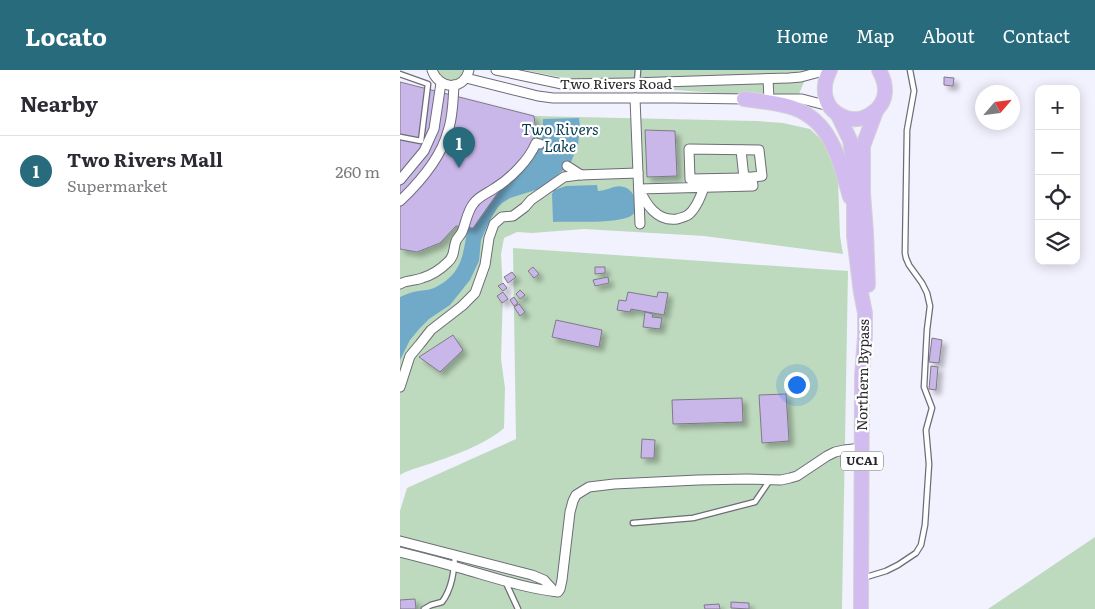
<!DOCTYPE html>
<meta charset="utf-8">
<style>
body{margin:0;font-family:Literata,serif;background:#f2f2f3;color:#2b2b33}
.controls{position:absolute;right:15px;top:15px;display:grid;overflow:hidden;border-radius:10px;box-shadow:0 2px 12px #0003}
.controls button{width:45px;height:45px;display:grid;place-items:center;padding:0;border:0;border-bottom:1px solid #e1e1e2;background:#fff;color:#2b2b33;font:25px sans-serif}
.compass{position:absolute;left:575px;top:15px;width:45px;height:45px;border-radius:50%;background:#fff;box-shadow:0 2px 12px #0003;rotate:62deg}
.you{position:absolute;left:396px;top:314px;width:18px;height:18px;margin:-12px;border:4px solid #fff;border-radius:50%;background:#1a73e8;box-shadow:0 0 0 8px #1a73e833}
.badge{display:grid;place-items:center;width:32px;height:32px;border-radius:50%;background:#276b7c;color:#fff;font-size:16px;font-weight:700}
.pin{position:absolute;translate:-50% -41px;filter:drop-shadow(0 1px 2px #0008)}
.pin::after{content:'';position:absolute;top:26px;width:18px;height:15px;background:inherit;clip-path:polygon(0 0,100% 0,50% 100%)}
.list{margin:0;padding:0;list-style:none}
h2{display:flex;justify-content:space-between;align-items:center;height:65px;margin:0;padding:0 20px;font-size:21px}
h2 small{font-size:16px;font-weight:400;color:#7c7c81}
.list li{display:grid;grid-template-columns:32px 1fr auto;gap:15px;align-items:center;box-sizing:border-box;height:70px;padding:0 20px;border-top:1px solid #e1e1e2}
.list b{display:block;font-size:19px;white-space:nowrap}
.list p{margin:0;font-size:16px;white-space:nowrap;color:#7c7c81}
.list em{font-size:16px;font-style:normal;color:#7c7c81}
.icon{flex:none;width:28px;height:28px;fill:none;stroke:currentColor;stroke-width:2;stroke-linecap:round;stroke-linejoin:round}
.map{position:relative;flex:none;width:695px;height:539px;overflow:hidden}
header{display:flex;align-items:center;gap:30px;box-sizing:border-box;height:70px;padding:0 25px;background:#276b7c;color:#fff}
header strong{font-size:24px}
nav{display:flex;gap:28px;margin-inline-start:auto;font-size:18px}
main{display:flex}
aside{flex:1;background:#fff}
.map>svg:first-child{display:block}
.green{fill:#bedabe}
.water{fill:#71aac8}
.building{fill:#cab7ea;stroke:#7e7a85;filter:url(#shadow)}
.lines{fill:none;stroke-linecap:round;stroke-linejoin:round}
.lane-casing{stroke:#6d6c77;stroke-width:7}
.street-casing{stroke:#6d6c77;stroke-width:11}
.primary-casing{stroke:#d4d4d5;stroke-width:16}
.lane{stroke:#fff;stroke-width:4.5}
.street{stroke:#fff;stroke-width:9}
.primary{stroke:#d2bbef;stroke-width:14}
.labels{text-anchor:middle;stroke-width:4.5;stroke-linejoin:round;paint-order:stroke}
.shield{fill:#fff;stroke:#68686b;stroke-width:1}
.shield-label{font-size:12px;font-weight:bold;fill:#28272c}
.street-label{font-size:14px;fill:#28272c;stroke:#fff}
.water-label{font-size:15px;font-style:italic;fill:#02364b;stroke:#fff}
</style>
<header>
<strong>Locato</strong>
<nav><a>Home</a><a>Map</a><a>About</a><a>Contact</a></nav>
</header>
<main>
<aside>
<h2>Nearby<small></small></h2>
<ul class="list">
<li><span class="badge">1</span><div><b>Two Rivers Mall</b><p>Supermarket</p></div><em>260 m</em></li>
</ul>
</aside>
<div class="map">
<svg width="695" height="539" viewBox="0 0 695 539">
<defs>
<filter id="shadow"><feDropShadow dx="4.5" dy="4.5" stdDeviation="2.5" flood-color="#0004"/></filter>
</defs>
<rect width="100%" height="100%" fill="#f2f1fe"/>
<g class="green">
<path d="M36,0H66L63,7L53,12L41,9Z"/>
<path d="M124,0H409L397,29L195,14Z"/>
<path d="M134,46L356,51L383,53L410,59L425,73L432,87L438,110L440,166L443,184L304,166L184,159L132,163L117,162L104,168L101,184L103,222L101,289L105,318L104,358C85,375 50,387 26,395C17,398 8,400 0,405V179L17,182L40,173L56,156L72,128L132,74L136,64Z"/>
<path d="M113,178L448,201L442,539H0V441L7,418L116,369Z"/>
<path d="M695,467V539H588Z"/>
</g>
<g class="water">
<path d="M179,48L180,57L178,75L171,92L162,101L142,118L110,128L102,133L98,137L91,148L81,170L79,191L70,210L50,235L29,249L20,258L10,270L0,290V227C6,224 12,222 18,221C24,220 29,220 34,218C67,202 62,179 70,149L142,72L143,49Z"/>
<path d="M197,115L198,121C207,121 215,114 224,117C236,120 242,142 229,147C210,154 174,151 153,152L152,124L154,120L166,116Z"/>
</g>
<g class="building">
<path d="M544,7L554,8L553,16L544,15Z"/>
<path d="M0,12L134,46L136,63L132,74L73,158L56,156L40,173L17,182L0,179Z"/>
<path d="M245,60L275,61L277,106L247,107Z"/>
<path d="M133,197L139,204L134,208L128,201Z"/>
<path d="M195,197H205V203L195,204Z"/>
<path d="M112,202L116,207L108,213L104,207Z"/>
<path d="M208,207L209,213L195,216L193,210Z"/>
<path d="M103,213L107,218L103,221L98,216Z"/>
<path d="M120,220L125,225L120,229L116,224Z"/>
<path d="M103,222L108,229L102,233L97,226Z"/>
<path d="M228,222L257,227L258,222L268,223L264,245L231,239L230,242L217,240L219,230L226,231Z"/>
<path d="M114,227L118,233L114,236L110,230Z"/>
<path d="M119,234L125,242L120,246L114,237Z"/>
<path d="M245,242L253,244L252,247L262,248L260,259L243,257Z"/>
<path d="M156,250L202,260L199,277L152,267Z"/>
<path d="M53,265L63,280L40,302L19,287Z"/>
<path d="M532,268L542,270L539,293L529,292Z"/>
<path d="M531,296L538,297L536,320L529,319Z"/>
<path d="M386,324L389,371L362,373L359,325Z"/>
<path d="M342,328L343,352L273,354L272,330Z"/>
<path d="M242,369L255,370L254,388H241Z"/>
<path d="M15,529L16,539H0V530Z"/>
<path d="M331,532L349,533V539L331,538Z"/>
<path d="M319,534L320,539H305L304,535Z"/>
</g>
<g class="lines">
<defs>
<g id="lane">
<path d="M0,4L28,14L21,71L0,67"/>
<path d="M237,13L238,0"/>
<path d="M233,453L293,448L355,432L370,410"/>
<path d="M463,508L486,501L498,495L516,483L521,475L525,455L529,394L526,360L532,338L524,317L527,260L530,236L527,223L522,213L509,195L506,188L505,183L507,60L514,21L510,0"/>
<path d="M106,513L118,539"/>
<path d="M24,539L31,535L42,532C52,519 54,501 55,485"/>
</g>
<g id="street">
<path d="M32,0C39,20 64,21 69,0"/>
<path d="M96,0L162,14L231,13L389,8L401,7L427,0"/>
<path d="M66,8L138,26L153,28H275L347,29"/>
<path d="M368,9L369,29"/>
<path d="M235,28L240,154"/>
<path d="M375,29H402L429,36"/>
<path d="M341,80L344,108L349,107"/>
<path d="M167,96L181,105"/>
<path d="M0,110L24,81L34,59L41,13"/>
<path d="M304,117C301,126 296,139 288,145C285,147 280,148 277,149C257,152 246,134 239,119L353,116L352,107L362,106L359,80L289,79L290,109L344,108"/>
<path d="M0,131C20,112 41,88 48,61C53,47 53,30 54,15"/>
<path d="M0,214C7,210 15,211 22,208C32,205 41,199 48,192C55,186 53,179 56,171C57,168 61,165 62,162C66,153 67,141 74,133C79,126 88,123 95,118C111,108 129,90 136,73L140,74"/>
<path d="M0,317L10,286L20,274L31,260L62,236L75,223L85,195L89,168L94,154L102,147L113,146L125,137L131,130L164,107L179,105L238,103"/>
<path d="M0,471L132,505L144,510L154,521"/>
<path d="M0,482C20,487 40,492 60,498C92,507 124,518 158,522L160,519L162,510L170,442L173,431L176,425L189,417L214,414L298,410L347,409L381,410L390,408L397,406L427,386L435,382L444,380L462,378"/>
</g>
<g id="primary">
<path d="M430,0C421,17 423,38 442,46C445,48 449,49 453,49C459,50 466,47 471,44C488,33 488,16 479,0"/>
<path d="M344,29C358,31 373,32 387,36C431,47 439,89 450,127"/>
<path d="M438,45L450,70L454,99V166L461,223L465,243V266L462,305L461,539"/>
<path d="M468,215L466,162L463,123V76L476,41"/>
</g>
</defs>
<use href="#lane" class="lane-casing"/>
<use href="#street" class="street-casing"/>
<use href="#primary" class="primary-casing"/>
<use href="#lane" class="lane"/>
<use href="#street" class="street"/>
<use href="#primary" class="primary"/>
</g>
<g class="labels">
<rect class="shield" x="441" y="381.5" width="42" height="19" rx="4"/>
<g class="shield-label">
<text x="462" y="395">UCA1</text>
</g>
<g class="street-label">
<text x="216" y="19">Two Rivers Road</text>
<text transform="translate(463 305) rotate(-89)" y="5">Northern Bypass</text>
</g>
<g class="water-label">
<text x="160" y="65">Two Rivers<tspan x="160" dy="17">Lake</tspan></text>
</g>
</g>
</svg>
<div class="controls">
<button>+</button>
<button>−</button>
<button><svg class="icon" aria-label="locate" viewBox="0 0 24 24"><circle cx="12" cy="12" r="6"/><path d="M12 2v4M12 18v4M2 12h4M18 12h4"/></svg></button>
<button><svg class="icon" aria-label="layers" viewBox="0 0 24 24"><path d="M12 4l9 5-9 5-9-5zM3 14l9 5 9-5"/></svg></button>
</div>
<svg class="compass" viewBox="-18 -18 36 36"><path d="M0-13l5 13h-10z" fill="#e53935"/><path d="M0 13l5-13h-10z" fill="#7c7c81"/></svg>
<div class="you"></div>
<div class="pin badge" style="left:59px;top:98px">1</div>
</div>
</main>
